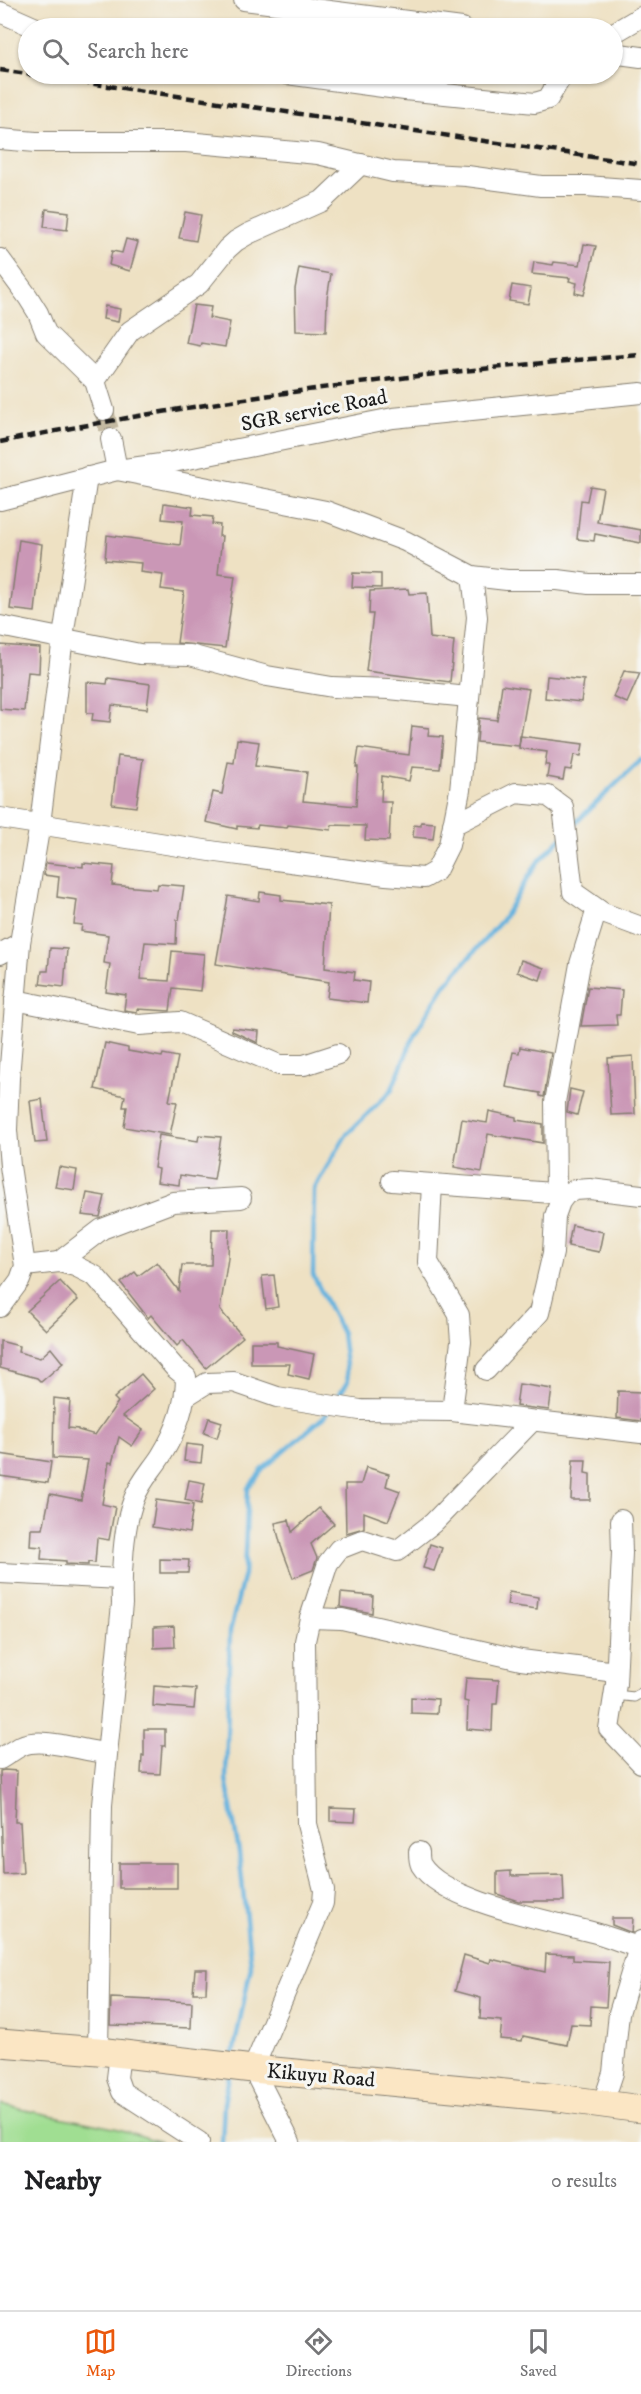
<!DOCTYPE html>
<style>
body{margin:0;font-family:"IM FELL DW Pica",serif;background:#f6f6f6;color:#202124}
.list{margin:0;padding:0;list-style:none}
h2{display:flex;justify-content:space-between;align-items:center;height:78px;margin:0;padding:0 24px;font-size:26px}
h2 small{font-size:20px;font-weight:400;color:#757577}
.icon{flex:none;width:33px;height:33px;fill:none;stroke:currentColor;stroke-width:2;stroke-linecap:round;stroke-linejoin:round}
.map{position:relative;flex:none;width:641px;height:2142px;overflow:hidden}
.search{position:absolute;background:#fff;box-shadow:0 2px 4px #0004;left:18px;right:18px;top:18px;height:66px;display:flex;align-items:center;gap:15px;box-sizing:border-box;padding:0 21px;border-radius:33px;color:#757577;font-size:22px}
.sheet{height:168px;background:#fff}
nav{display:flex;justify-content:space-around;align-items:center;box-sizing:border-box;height:84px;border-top:2px solid #e0e0e0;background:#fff;font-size:16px;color:#757577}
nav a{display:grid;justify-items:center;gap:3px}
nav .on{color:#ea580c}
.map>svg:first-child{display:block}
.green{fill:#a0de92;stroke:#5e7d57;stroke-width:1.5}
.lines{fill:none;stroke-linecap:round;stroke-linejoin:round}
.stream{stroke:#65b2de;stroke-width:4.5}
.building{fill:#ca97b6}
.minor-tunnel{stroke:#c4baa2;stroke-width:20;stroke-dasharray:20 10;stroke-linecap:butt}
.service-casing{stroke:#857e70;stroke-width:11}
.minor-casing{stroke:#857e70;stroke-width:22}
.secondary-casing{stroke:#857e70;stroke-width:29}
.service{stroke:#fff;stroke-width:9}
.minor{stroke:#fff;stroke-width:20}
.secondary{stroke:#fbe6c4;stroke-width:27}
.rail{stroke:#1c1c1c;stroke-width:4.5;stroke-dasharray:9 4.5;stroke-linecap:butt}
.labels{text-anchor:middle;stroke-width:6;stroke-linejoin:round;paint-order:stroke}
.street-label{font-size:21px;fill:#1c1c1c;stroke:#f6f6f2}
</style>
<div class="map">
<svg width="641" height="2142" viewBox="0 0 641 2142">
<rect width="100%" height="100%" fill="#f6f6f2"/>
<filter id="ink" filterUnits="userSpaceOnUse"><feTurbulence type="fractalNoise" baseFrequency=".0167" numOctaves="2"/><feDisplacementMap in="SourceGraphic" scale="12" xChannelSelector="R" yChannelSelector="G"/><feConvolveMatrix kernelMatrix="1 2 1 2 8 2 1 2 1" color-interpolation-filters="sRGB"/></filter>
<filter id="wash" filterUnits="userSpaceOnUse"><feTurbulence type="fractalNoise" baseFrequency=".008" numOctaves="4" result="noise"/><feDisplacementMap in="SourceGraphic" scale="24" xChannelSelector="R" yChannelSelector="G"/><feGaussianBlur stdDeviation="1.35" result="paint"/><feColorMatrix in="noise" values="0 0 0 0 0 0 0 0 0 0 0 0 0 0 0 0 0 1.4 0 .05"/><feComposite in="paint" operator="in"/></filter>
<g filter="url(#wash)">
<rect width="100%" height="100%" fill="#eee1c3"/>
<path class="green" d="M0,2105L119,2129L161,2142H0Z"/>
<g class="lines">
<g class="stream">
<path d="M571,827L641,760"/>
<path d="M336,1400L348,1381L342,1333L313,1275L314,1189L346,1135L391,1091L415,1033L445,985L502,920L537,863L561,838"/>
<path d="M232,2059L251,1966L239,1852L226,1779L230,1631L244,1574L248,1488L264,1468L326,1415L330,1409"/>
<path d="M222,2142L224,2103L229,2076"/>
</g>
</g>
<g id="blocks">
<g class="building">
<path d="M46,209L69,212L67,230L44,227Z"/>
<path d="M185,212L201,215L196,241L179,238Z"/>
<path d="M126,239L138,242L130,271L109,265L112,251L122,253Z"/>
<path d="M584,244L596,246L584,295L575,293L577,283L569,281L570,278L532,274L534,262L553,265L554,262L580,265Z"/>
<path d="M299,268L331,274L327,299L326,332L296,331L295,289Z"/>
<path d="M512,285L531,288L528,304L509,301Z"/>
<path d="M194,305L211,307L209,318L230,322L225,347L201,343L200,346L186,343Z"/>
<path d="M105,306L120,309L118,322L103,319Z"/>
<path d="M590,486L603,488L597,522L641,530V543L595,534L594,541L577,539L581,500L587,501Z"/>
<path d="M164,503L193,507L192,515L213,517L212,524L220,525L219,536H222L218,574L235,576L225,648L177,643L184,592L161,589L163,575L140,572L141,563L105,560L107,535L180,545L183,521L162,519Z"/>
<path d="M19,540L42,544L35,612L10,609Z"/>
<path d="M353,573L381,574V588L352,587Z"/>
<path d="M408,589L409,594L427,593L430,638L454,641L450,682L366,671L373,614H369L370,591Z"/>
<path d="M0,645L40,648L39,673L28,672L24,711L0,709Z"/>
<path d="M624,671L640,673L627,703L613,697Z"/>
<path d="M547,676L584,680L581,702L545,698Z"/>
<path d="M108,678L150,684L147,709L112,705L110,722L92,720L93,713H87V682L107,684Z"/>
<path d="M502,685L529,689L519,746L477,742L479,718L497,720Z"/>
<path d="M412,726L429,728L428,736L443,737L440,769L412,767L409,781L382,776L381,802H391L389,841L365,840L366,826L332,825L331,830L288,825L287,828L258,825L257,828L237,826V829L206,822L213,792L222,794L228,762L234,763L237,739L259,742L255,766L307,772L303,801L356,806L358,767H356L359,748L409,755Z"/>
<path d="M520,736L583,744L581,756L574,755L571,770L565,769L563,780L547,777L549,765H545L547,752L519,748Z"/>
<path d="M118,756L143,759L136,807L112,804Z"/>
<path d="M421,822L435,823L433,839L413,837L414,825L421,826Z"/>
<path d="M46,863L83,867V863L114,866L112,885L157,889L158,884L184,886L179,920H177L176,944L145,942L140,979L169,981L172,951L204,954L200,991L173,988L170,1011L137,1009V1012L124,1010L126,995L106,992L110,964L104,963L108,935L81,931L82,925L74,924L77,900L57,897L59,877L44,875Z"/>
<path d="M260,892L281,895V900L329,905L325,968L355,972L354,980L369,982L367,1003L327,998L329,982L216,964L228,896L259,901Z"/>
<path d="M50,948L67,949L64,987L40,984L42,971H48Z"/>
<path d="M521,960L544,968L540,980L517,972Z"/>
<path d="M588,987L622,990L620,1015H616L617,1025L581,1026Z"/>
<path d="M232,1028L259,1031L258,1043L232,1031Z"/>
<path d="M105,1043L128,1048V1051L162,1057L163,1054L178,1057L169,1101L177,1102L170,1135L124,1127L127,1107H123L125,1096L95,1089Z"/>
<path d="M520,1047L551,1053L544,1097L540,1096V1093L506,1087L513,1052L519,1053Z"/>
<path d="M633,1056L635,1114L611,1115L608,1058Z"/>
<path d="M570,1089L583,1092L577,1115L567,1112Z"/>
<path d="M42,1099L47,1142L35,1143L30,1101Z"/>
<path d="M489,1111L516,1117V1120L543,1124V1143L488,1134L482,1172L454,1167L462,1119L487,1123Z"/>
<path d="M159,1135L198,1141L199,1135L221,1137L214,1180L180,1175L179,1185L157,1182L159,1169L154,1168Z"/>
<path d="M59,1167L77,1170L74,1190L55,1187Z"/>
<path d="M87,1193L105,1196L100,1217L82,1215Z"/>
<path d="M572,1225L603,1232L599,1252L568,1246Z"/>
<path d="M212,1229H229L228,1258L220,1310L243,1337L206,1368L183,1340L177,1346L151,1315L148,1318L121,1283L135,1272L138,1276L157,1262L179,1291L182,1265H211Z"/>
<path d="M274,1275L278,1307L266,1309L262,1276Z"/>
<path d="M60,1281L78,1300L46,1330L27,1311Z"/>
<path d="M0,1341L19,1346L18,1352L40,1358L51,1348L63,1363L41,1382L37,1378L0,1368Z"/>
<path d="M251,1342H277V1346L314,1354L309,1379L288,1374L290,1364H251Z"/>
<path d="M141,1374L154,1389L123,1416L143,1430L132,1446L119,1437L112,1463L109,1462L102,1504L115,1507L109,1540L97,1538L95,1563L88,1562V1565L66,1564V1561L41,1559L42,1547L30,1546L31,1529H43L50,1494L81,1500L88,1460L53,1458L54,1398L70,1400L68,1428L78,1429V1430L95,1435L118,1402L114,1398Z"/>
<path d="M519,1384L552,1389L549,1410L516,1406Z"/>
<path d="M618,1391L641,1392V1421L617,1418Z"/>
<path d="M209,1418L222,1422L217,1438L204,1433Z"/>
<path d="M186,1444L203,1446L201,1463L184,1461Z"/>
<path d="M0,1454L51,1462L48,1483L0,1476Z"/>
<path d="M573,1460H586L585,1473L590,1474V1500H571Z"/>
<path d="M366,1467L389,1474L386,1486L400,1491L388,1521L364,1512V1528L346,1533L345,1484H361Z"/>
<path d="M189,1480L205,1483L201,1504L185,1500Z"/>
<path d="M156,1500L193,1505L189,1533L152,1527Z"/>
<path d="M319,1508L334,1524L311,1544L317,1558L313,1570L293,1578L281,1546L275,1523L289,1520L292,1532Z"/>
<path d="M430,1544L442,1548L434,1571L423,1568Z"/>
<path d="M160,1559L189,1560L188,1573H160Z"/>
<path d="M509,1592L538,1597L537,1609L507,1605Z"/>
<path d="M341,1593L373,1596L372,1613L340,1607Z"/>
<path d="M174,1626L175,1647L154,1648V1627Z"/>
<path d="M466,1678L499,1680L497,1704H493L492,1731L467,1729L468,1702L464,1701Z"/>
<path d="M154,1686L196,1689L194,1709L153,1706Z"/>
<path d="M411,1697L438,1699L437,1714L411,1713Z"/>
<path d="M144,1729H165V1746H162L160,1774L141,1773L142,1756H144Z"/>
<path d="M4,1770L17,1771L15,1822H20L23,1873L3,1874L0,1771Z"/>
<path d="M330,1808L356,1809L355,1822L330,1821Z"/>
<rect x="119" y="1863" width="58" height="25"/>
<path d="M511,1871V1876L563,1875L564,1901H518L497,1894V1872Z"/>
<path d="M612,1918H633L632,1933L612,1925Z"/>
<path d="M546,1954L573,1955V1960L609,1962L606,2007L591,2006L590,2025L571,2024L567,2045L523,2036L522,2041L500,2039L502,2021L480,2019L481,1998L455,1991L464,1955L490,1963L491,1959L545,1972Z"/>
<path d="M195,1969H207L206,1993H193Z"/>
<path d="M111,1998L192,2002L191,2028L110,2025Z"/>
</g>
</g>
</g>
<g filter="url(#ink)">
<use href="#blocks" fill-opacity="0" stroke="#857e70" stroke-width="1.5"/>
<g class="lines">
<path class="minor-tunnel" d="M104,410L111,439"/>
<defs>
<path id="service" d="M615,1695L634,1697L641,1693"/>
<g id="minor">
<path d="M244,0L462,28"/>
<path d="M0,12L36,28"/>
<path d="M612,34L641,17"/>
<path d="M612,53L641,57"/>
<path d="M287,74L405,90L535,103L548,99L563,74"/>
<path d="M0,139L36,142H186L318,154L393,172L467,176L541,186H586L641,190"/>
<path d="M0,259L28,297L38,313L46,333L95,381L104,410"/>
<path d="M95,381L130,331L199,284L227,249L236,241L248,234L322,201L361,164"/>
<path d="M111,439L117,470L326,511L405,541L472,576L507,580H558L589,584H641"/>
<path d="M0,500L117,470L168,463L393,418L641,393"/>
<path d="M0,626L140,654L190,655L267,676L332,687L389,689L468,697"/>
<path d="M0,818L217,852L386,875L424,878L436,871L449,845L460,790L477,617L472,576"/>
<path d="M453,825L516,793L548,796L563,807L573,892L603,913L641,927"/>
<path d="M0,954L20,943"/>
<path d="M15,1000L139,1025L180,1022L279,1065H304L338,1054"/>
<path d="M392,1181L566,1194"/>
<path d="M432,1184L428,1262L459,1315L461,1342L452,1411"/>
<path d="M556,1193L555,1102L580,964L597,909"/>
<path d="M59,1262L102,1229L173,1202L241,1198"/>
<path d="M25,1266L59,1262L75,1266L95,1276L175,1368L186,1377C186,1405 176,1432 161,1456C152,1470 140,1482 134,1499C123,1526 121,1575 122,1604L102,1805L98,2051"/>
<path d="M0,1307L20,1280L25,1266L10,1166L7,1130L9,1078L20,943L40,824L63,637L87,477"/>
<path d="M486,1370L539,1313L553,1253L555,1216L560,1202L566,1194L575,1190L590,1189L641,1195"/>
<path d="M186,1396L207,1383L234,1382L277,1397L360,1410L452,1411L641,1433"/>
<path d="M621,1520L622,1553L616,1684L609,1729L641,1763"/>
<path d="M0,1573L121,1579"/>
<path d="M310,1618L342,1619L521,1660L616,1672"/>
<path d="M0,1759C7,1755 13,1750 21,1746C42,1736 81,1751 106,1753"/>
<path d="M419,1852C419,1856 419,1861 421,1865C444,1903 558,1922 599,1934C612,1938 625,1943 638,1947"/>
<path d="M120,2054L117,2078L122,2092L199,2142"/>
<path d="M603,2103L613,2073L619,2013L641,1941"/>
<path d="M290,2142L253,2069L323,1903L324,1890L307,1824L305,1641L310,1618L328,1563L339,1549L362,1540L397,1551L433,1523L532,1421"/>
</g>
<path id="secondary" d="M0,2043L98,2051L253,2069L558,2098L641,2109"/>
</defs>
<use href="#service" class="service-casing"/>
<use href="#minor" class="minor-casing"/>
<use href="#secondary" class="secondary-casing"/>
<use href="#service" class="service"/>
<use href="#minor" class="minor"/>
<use href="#secondary" class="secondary"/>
<g class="rail">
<path d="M0,70L641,164"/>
<path d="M0,442C212,399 425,371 641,355"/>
</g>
</g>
</g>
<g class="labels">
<g class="street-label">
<text transform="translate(314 410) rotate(-11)" y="7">SGR service Road</text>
<text transform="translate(321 2075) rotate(5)" y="7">Kikuyu Road</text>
</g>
</g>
</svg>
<div class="search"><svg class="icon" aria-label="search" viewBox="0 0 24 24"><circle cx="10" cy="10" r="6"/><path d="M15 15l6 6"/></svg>Search here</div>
</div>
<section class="sheet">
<h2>Nearby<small>0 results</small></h2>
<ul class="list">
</ul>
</section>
<nav>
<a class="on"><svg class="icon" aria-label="map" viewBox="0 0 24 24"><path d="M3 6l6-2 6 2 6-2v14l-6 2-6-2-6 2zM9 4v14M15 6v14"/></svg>Map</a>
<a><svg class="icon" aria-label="directions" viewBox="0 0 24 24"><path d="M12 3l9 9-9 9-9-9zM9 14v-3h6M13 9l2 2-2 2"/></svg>Directions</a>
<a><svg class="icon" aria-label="saved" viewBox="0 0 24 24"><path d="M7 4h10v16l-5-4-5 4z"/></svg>Saved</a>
</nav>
